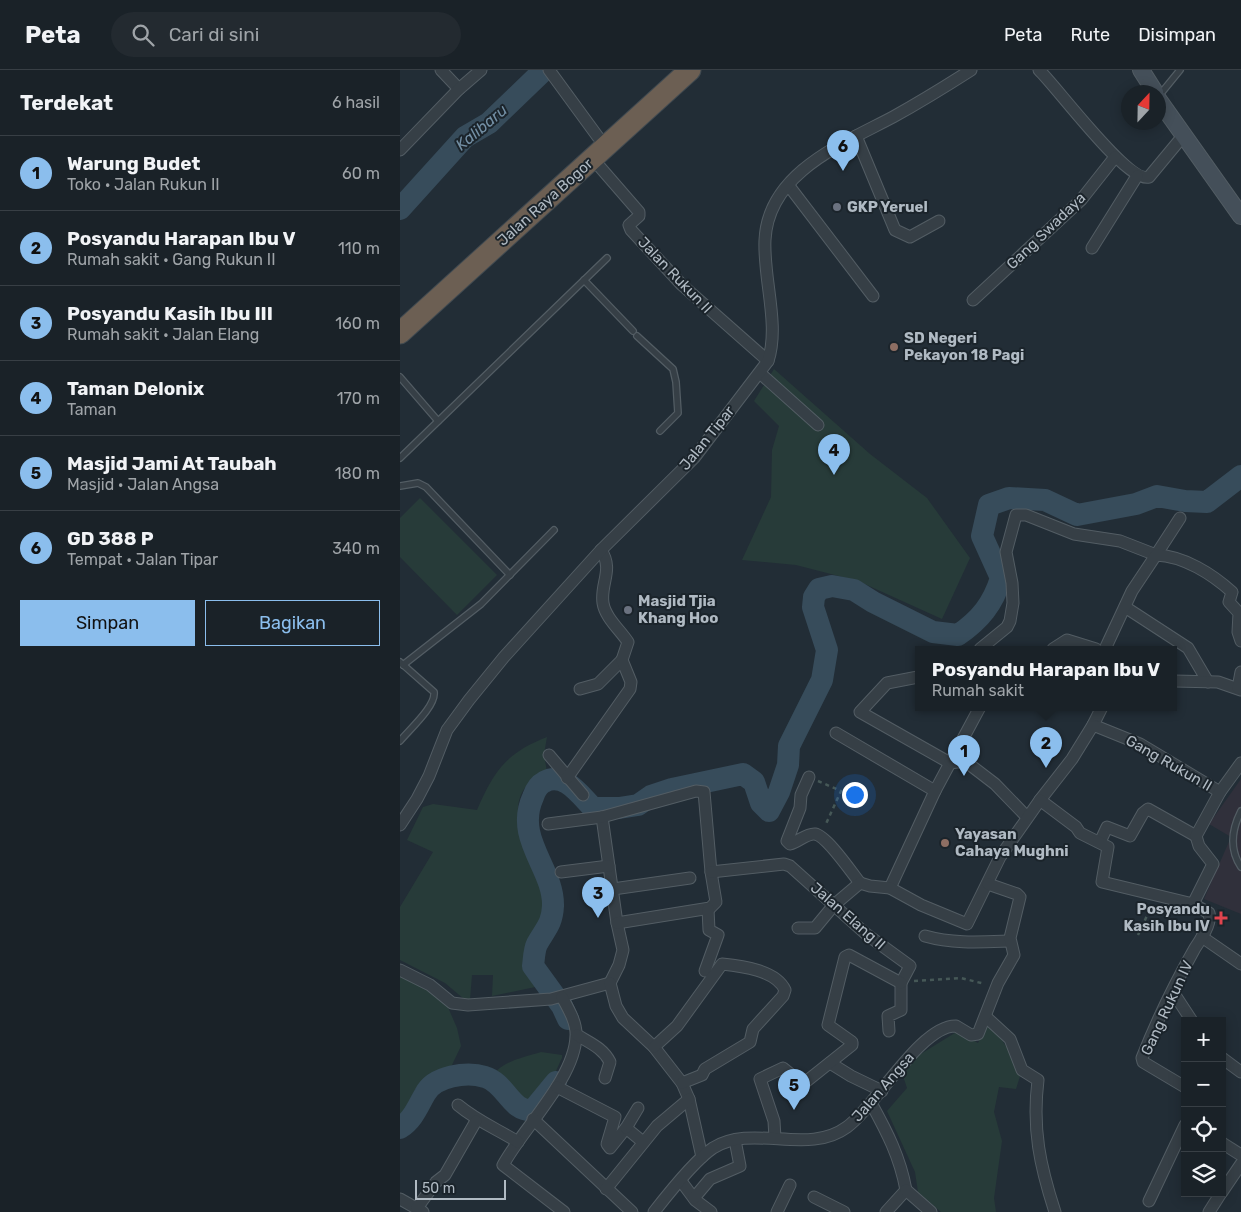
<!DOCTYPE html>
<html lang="id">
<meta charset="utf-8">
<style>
body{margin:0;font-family:Rubik,sans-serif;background:#232a30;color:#f1f3f6}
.controls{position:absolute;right:15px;bottom:15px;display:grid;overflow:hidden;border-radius:0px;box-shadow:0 2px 12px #0003}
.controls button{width:45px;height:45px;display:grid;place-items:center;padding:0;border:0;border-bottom:1px solid #383f45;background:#1a2228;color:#f1f3f6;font:25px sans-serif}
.compass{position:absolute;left:721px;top:15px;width:45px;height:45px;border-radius:50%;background:#1a2228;box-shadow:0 2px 12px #0003;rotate:22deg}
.scale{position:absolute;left:15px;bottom:12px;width:91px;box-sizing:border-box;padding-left:5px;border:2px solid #b0bac3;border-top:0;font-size:14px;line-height:18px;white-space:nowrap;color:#b0bac3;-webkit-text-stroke:4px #1b242b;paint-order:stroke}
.you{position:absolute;left:454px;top:724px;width:18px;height:18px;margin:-12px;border:4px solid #fff;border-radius:50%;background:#1a73e8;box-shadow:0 0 0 8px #1a73e833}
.badge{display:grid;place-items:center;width:32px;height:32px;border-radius:50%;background:#8bbeed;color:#111;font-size:16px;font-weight:700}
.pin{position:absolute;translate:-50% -41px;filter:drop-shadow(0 1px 2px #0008)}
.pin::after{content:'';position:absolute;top:26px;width:18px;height:15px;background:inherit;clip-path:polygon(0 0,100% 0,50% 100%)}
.popup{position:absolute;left:515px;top:576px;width:262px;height:65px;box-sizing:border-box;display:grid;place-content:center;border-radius:0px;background:#1a2228;filter:drop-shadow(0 1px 4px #0005);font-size:16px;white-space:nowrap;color:#9fa4a8}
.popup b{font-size:19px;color:#f1f3f6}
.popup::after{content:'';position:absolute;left:50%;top:100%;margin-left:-10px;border:10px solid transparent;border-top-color:#1a2228}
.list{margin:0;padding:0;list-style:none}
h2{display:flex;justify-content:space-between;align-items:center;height:65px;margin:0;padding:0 20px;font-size:21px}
h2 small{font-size:16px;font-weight:400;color:#9fa4a8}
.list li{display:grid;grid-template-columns:32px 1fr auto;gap:15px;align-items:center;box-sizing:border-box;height:75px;padding:0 20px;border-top:1px solid #383f45}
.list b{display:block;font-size:19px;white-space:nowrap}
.list p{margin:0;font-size:16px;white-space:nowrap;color:#9fa4a8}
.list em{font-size:16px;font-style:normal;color:#9fa4a8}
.actions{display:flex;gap:10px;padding:15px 20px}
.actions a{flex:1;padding:11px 0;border:1px solid #8bbeed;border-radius:0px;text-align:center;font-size:18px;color:#8bbeed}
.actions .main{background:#8bbeed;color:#111}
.icon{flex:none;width:28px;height:28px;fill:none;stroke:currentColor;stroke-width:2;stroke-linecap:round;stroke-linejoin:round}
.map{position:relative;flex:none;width:841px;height:1142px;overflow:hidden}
header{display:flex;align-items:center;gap:30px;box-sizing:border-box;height:70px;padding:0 25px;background:#1a2228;border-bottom:1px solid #383f45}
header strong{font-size:24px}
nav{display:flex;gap:28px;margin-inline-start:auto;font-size:18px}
.search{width:350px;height:45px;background:#232a30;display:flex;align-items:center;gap:12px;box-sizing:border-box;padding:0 18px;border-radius:28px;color:#9fa4a8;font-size:19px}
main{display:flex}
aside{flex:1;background:#1a2228}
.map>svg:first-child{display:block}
.medical{fill:#30303b}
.green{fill:#273b39}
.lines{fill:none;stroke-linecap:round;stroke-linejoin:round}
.river{stroke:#374c5b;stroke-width:22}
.lane-casing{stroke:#535d64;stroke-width:8}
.street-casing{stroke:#535d64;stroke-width:13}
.secondary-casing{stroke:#535d64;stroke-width:18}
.highway-casing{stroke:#404a51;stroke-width:23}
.path{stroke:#465857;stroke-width:2.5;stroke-dasharray:4 4;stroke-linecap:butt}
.lane{stroke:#363f46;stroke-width:5.5}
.street{stroke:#363f46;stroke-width:11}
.secondary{stroke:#444f59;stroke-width:16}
.highway{stroke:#6c5f53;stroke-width:21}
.worship-dot{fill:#6b7280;stroke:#1b242b;stroke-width:2}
.education-dot{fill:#8d6e63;stroke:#1b242b;stroke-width:2}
.health-dot{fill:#e0444e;stroke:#1b242b;stroke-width:2}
.labels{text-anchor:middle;stroke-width:4;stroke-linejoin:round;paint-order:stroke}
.street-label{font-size:15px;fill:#b0bac3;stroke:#1b242b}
.poi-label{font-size:15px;font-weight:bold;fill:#b0bac3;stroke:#1b242b;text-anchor:start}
.water-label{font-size:16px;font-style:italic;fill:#738fa4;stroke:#1b242b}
</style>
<header>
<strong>Peta</strong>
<div class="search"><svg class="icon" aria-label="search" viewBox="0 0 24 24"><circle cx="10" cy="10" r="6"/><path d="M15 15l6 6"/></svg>Cari di sini</div>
<nav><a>Peta</a><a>Rute</a><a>Disimpan</a></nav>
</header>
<main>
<aside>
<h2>Terdekat<small>6 hasil</small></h2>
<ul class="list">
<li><span class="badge">1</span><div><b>Warung Budet</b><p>Toko · Jalan Rukun II</p></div><em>60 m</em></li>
<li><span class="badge">2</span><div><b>Posyandu Harapan Ibu V</b><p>Rumah sakit · Gang Rukun II</p></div><em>110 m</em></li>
<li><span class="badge">3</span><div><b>Posyandu Kasih Ibu III</b><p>Rumah sakit · Jalan Elang</p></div><em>160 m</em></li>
<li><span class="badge">4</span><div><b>Taman Delonix</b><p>Taman</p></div><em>170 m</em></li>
<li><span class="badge">5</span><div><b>Masjid Jami At Taubah</b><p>Masjid · Jalan Angsa</p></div><em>180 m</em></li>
<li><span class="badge">6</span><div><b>GD 388 P</b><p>Tempat · Jalan Tipar</p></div><em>340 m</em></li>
</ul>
<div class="actions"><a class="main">Simpan</a><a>Bagikan</a></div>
</aside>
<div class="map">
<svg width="841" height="1142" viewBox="0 0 841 1142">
<rect width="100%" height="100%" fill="#222d36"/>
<path class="medical" d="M841,709V844L804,829L831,767L809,754Z"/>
<g class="green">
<path d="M374,299L470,384L527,428L570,488L542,549L458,511L396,495L342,490L371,427L372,380L379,356L354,331Z"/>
<path d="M20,428L97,505L57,545L0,487V448Z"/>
<path d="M147,667L144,684L147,702C84,728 143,794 145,837C146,852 123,872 123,897L140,916L92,926L93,905H72L70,930L64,929L45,913L0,890V837L33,782L7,770L23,737L33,734L77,740C94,701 106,683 147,667Z"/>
<path d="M0,903L40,925L47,935L57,958L61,976L52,995C41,1003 24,1006 15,1020C8,1032 17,1037 0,1046Z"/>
<path d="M589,951L622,1000L616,1019L599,1017L594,1042L602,1071L594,1128L596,1142H541L518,1122L515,1102L487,1041L507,1018L503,1006L511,990L558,961L578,973Z"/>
<path d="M141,982L162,985V988C155,1001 141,1047 120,1032C110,1025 103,1013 93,1005C103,991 125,987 141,982Z"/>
</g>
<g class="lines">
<g class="river">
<path d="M0,139L65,67L89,53L144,0"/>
<path d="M168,949L162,936L133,896C134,889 134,880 137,874C145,859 152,855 153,836C154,798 114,769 133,727C135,721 138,715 144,712C164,701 180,725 193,738H219L238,735L251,726L272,719L343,704L354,712L361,733L369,741L379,722L388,695L389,676L422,610L427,580L413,537L414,527L419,519L432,516L454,520L473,532L533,562L558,565C580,550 593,534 601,508L582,466L589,435L609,428L645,430L677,445L736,434L757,426L785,431L807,432L841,406"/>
<path d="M0,1058C13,1050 18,1036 25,1024C34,1006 67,1001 85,1007C106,1013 111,1043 133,1040L156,1012"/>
</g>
<defs>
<g id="lane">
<path d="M758,27L780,0"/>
<path d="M184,210L233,261"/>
<path d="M237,266L273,299L276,312L278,343L260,361"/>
<path d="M0,307L38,351"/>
<path d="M0,388L207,188"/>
<path d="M0,416L18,413L26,417L110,505"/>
<path d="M0,592L34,622C36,636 10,659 0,671"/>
<path d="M3,595L81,534L154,460"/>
<path d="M841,741C832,759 829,779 841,797"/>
</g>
<g id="street">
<path d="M41,0L59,19"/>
<path d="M149,0L198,67"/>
<path d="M639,0C657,17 728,114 749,107L783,66"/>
<path d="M456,66L495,160L510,167L539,151"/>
<path d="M0,80L59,19L81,0"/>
<path d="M193,89L239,142V146L229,155L231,160L282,215L368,291"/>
<path d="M389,116L473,226"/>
<path d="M692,178L737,106"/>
<path d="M573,230L681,130L715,87"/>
<path d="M361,304L418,355"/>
<path d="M725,537L788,578L808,612"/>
<path d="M580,579L607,557L610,551L613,533L612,513L606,482L616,445H626L674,464L720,471L756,485L780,448"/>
<path d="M653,579L667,570L696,579"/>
<path d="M705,579L732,521L756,485C784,486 812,504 832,522L829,532L839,543L838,562L841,571"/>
<path d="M518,607L487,613L460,642L550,693L565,691L595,714L626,746"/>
<path d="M774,611L818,612L841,620"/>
<path d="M838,618L841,602"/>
<path d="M180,619L198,614L222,590"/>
<path d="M693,655L702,637"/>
<path d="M436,663L535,721"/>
<path d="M149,685L183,725"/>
<path d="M409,707L401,725L400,738L387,771L390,774C398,772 407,763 415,764C427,766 452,803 460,813"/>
<path d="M167,708L230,619L231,612L222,590L228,572C220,560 205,547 203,533C200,513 214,500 201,480"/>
<path d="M640,730L672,689L693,655L740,674L820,722"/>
<path d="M202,747L217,853L223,880L219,895L210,913"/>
<path d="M148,754L202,747L296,721L304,722L311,802L316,832L310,838L217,853"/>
<path d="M0,755L17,729L29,706L47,660L69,630L104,587L201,480L294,388L368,291C380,255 363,208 365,170C368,103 442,74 493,47C520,32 546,16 571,0"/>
<path d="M700,772L707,757L730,766L743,743L748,739L796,766"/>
<path d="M161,802L209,796"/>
<path d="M311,802L384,794L390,796L466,864L510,896L501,913V940L488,946L489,961"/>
<path d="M490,818L535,721L580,637"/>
<path d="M213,819L290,808"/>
<path d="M398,858H415L434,835L460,813L470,816L490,818L521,835L567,854L600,787L640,730L676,757L680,763L708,777L702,812L793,834"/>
<path d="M525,866C553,874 581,872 610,871"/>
<path d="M802,867L841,894"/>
<path d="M0,900L30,915L52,933L68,935L151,929L210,913"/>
<path d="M305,901L318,865L309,860L308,839"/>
<path d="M210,913L216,936L223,948L254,977L282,1013L289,1029L302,1087"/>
<path d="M773,922L792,951"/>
<path d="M162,927C168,938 177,953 176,966C175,1008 123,1058 103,1095L164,1142"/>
<path d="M586,947L610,969L622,1000L638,1010C632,1059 640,1096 655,1142"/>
<path d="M177,965C190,973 203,978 210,992L205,1008"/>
<path d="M254,977L277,956L322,894C341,896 376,900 385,920L383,926L353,959L350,972L305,999L302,1005L282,1013"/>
<path d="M822,988L841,1002"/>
<path d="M430,993L451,1006L482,1021"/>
<path d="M157,1017L215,1047L207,1074L210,1078L226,1058L243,1072"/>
<path d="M785,1017L743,992L742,988C757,950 775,913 795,878C801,869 812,853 809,843L793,834L813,794L799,776L796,766L820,722L841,693"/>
<path d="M471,1033C487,1062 500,1087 506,1120L486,1142"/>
<path d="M58,1035C77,1051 97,1059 118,1072"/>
<path d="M133,1049L232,1142"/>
<path d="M226,1058L238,1038"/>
<path d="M375,1068L374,1051L360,1009L383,998L403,1014L452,975V972L428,955L445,887L449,885L501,913"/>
<path d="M822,1073L841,1085"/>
<path d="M281,1111L295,1130L311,1142"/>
<path d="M206,1119L257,1056L289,1029"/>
<path d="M506,1120L531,1142"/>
<path d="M822,1122L841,1094"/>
<path d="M414,1127L444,1142"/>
<path d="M294,1128L310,1109L340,1096L335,1070"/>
<path d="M0,1129L23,1142"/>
<path d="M749,1131L785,1055"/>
<path d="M17,1138L36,1112L45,1105L76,1051"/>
<path d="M254,1142C268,1124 295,1090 313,1078C353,1053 408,1086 447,1057C476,1036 521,955 556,956L571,965L578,964L598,913L614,885L610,868L620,827L617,824L588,814"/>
<path d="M377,1142L390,1115"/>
<path d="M809,1142L821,1123"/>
</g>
<g id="secondary">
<path d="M741,0L755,22"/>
<path d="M758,29L841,146"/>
</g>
<path id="highway" d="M0,263L290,0"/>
</defs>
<use href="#lane" class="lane-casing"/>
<use href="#street" class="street-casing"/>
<use href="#secondary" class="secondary-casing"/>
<use href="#highway" class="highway-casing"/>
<g class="path">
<path d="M418,711L441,721L425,756"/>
<path d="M738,865L752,835"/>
<path d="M514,911L561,908L585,914"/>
</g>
<use href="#lane" class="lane"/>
<use href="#street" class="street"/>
<use href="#secondary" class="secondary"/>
<use href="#highway" class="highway"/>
</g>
<g class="worship-dot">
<circle cx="437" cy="137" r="5"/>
<circle cx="228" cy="540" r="5"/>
</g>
<g class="education-dot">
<circle cx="494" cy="277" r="5"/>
<circle cx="545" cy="773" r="5"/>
</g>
<path class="health-dot" d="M818.5 840.5h5v5h5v5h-5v5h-5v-5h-5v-5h5z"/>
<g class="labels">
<g class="street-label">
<text transform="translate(145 132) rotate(-42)" y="5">Jalan Raya Bogor</text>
<text transform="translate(646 161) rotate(-44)" y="5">Gang Swadaya</text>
<text transform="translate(275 205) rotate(46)" y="5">Jalan Rukun II</text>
<text transform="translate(307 368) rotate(-51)" y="5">Jalan Tipar</text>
<text transform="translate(769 693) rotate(30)" y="5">Gang Rukun II</text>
<text transform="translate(448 846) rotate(41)" y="5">Jalan Elang II</text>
<text transform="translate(767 938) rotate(-65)" y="5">Gang Rukun IV</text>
<text transform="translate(483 1017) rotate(-49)" y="5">Jalan Angsa</text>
</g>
<g class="poi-label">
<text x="447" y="142">GKP Yeruel</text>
<text x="504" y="273">SD Negeri<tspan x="504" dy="17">Pekayon 18 Pagi</tspan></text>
<text x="238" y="536">Masjid Tjia<tspan x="238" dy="17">Khang Hoo</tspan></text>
<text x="555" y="769">Yayasan<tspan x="555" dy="17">Cahaya Mughni</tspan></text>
<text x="810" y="844" text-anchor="end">Posyandu<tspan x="810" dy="17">Kasih Ibu IV</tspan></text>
</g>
<g class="water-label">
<text transform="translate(81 57) rotate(-40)" y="6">Kalibaru</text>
</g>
</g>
</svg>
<div class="controls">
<button>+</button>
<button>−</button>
<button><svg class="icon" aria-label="locate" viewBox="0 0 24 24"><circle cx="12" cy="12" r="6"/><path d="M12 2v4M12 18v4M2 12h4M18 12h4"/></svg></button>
<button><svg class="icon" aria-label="layers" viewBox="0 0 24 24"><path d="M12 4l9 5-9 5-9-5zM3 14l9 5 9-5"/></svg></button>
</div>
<svg class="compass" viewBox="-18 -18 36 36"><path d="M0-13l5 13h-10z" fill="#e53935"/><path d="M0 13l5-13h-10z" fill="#9fa4a8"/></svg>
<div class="scale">50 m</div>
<div class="you"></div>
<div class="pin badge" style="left:564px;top:706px">1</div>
<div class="pin badge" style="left:646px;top:698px">2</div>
<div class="popup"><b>Posyandu Harapan Ibu V</b>Rumah sakit</div>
<div class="pin badge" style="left:198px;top:848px">3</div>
<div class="pin badge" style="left:434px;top:405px">4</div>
<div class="pin badge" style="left:394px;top:1040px">5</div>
<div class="pin badge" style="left:443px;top:101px">6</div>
</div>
</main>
